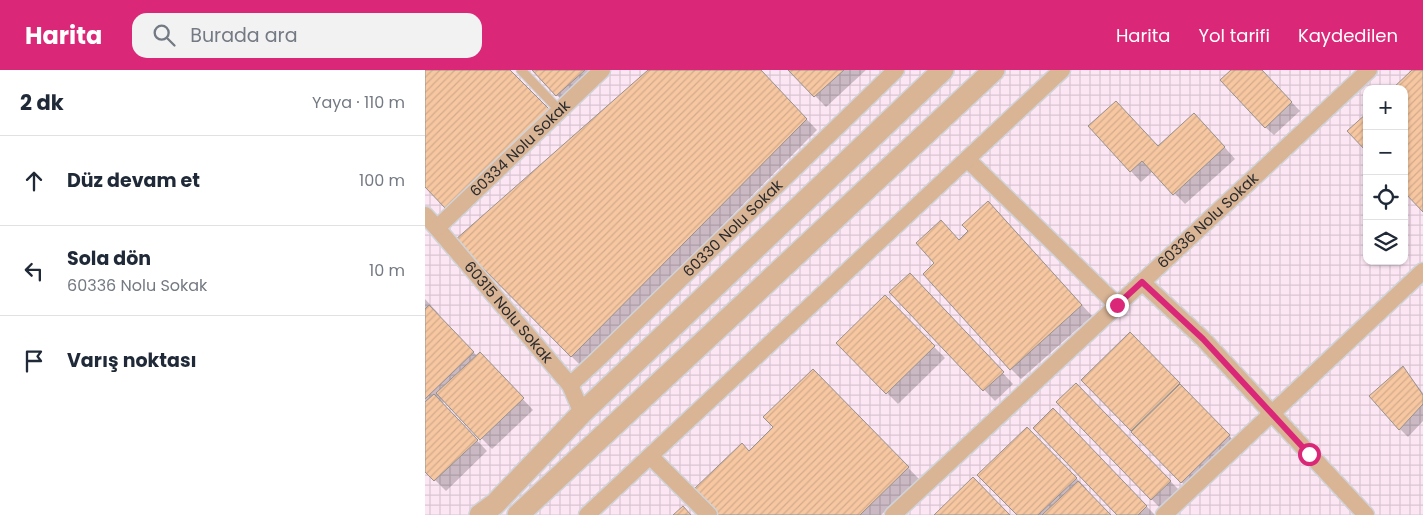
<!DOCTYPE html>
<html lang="tr">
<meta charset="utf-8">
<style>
body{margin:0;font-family:Poppins,sans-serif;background:#f2f2f3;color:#1f2937}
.controls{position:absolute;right:15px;top:15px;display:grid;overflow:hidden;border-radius:10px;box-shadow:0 1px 4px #0004}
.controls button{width:45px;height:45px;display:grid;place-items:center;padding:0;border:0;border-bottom:1px solid #e0e1e3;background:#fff;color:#1f2937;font:25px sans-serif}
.stop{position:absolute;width:15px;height:15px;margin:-11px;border:4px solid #db2777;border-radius:50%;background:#fff}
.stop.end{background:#db2777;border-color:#fff;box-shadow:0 1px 5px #0008}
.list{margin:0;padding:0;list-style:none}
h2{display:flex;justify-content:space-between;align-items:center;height:65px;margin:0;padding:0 20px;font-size:21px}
h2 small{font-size:16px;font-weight:400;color:#747a83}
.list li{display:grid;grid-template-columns:32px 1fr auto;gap:15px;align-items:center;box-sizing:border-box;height:90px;padding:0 20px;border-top:1px solid #e0e1e3}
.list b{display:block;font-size:19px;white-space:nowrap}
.list p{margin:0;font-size:16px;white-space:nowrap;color:#747a83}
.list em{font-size:16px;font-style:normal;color:#747a83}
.icon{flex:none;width:28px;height:28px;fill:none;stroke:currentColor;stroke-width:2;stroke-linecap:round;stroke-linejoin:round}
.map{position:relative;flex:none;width:998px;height:445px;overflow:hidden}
header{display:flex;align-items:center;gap:30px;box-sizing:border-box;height:70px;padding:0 25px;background:#db2777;color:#fff}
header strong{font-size:24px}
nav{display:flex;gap:28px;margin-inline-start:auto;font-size:18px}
.search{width:350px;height:45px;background:#f2f2f3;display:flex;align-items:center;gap:12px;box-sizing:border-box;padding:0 18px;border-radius:15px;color:#747a83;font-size:19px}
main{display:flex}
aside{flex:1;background:#fff}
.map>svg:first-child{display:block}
.industrial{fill:url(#industrial-grid);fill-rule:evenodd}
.shadow{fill:#0003}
.building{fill:url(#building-hatch);stroke:#97928f}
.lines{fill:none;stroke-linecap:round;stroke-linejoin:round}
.service-casing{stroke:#d0d3d8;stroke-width:11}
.minor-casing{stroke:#d0d3d8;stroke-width:19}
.tertiary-casing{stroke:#d0d3d8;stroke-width:24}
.service{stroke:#d9b495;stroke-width:9}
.minor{stroke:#d9b495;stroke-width:16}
.tertiary{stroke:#d9b495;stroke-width:21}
.route{stroke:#db2777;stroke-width:6}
.labels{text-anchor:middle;stroke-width:4;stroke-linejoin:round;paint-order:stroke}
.street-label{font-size:15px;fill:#2a2b2d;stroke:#f5f8fd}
</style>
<header>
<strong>Harita</strong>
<div class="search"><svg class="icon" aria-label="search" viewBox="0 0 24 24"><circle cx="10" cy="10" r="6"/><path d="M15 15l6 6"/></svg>Burada ara</div>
<nav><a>Harita</a><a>Yol tarifi</a><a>Kaydedilen</a></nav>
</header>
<main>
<aside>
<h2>2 dk<small>Yaya · 110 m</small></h2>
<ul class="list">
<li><svg class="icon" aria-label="ahead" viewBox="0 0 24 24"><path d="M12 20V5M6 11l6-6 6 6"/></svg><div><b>Düz devam et</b></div><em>100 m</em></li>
<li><svg class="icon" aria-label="left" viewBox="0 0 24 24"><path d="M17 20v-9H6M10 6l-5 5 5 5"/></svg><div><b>Sola dön</b><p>60336 Nolu Sokak</p></div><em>10 m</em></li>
<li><svg class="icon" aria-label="arrive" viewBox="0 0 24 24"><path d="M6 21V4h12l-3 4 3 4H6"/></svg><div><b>Varış noktası</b></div></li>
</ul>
</aside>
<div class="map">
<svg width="998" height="445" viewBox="0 0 998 445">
<defs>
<pattern id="industrial-grid" width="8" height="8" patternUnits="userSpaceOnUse" patternTransform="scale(1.25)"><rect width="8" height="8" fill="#fde6f4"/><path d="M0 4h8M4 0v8" fill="none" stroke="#d9c5d2"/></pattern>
<pattern id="building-hatch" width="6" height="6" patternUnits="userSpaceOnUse" patternTransform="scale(1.25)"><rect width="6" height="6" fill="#f6c7a1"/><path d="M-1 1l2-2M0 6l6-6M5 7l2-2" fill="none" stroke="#d3ab8b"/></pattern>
</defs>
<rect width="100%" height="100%" fill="#f5f8fd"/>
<path class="industrial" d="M0,0H998V445H0ZM942,19H979V191H942Z"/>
<g class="shadow">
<path d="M109,0H183L142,36Z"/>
<path d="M225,0H334L392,60L157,297L31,170Z"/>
<path d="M365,0H441L401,37Z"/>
<path d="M808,0H836L875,41L849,65L840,57Z"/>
<path d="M780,55L810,89L760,134L728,101L716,112L665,57L733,78Z"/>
<path d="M574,144L667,246L596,309L586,299L511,194L534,171Z"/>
<path d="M495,215L588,314L570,331L466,222Z"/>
<path d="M460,227L520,288L473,334L413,273Z"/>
<path d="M0,229L14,244L12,245L52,286L65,294L108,340L67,379L20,331L17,334L62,381L21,421L0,400Z"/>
<path d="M705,264L815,377L767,423L657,310Z"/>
<path d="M978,298L998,323V351L983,367L975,359Z"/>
<path d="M388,300L494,409L456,445H295L350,357Z"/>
<path d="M651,315L756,422L737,440L633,332Z"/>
<path d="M628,340L730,445H694Z"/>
<path d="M602,358L662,419L661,420L685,445H594Z"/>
</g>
<g class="building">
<path d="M0,0H85L124,39L21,139L0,117Z"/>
<path d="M107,0H160L131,26Z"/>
<path d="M223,0H336L382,49L146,287L30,170Z"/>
<path d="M363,0H419L389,27Z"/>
<path d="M806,0H837L867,32L840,58L795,10Z"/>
<path d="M987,0H998V142L979,122V19H967Z"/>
<path d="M691,31L733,76L769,43L800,77L748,125L717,91L705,102L663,56Z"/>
<path d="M942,43V82L922,61Z"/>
<path d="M563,131L657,235L585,300L498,204L509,193L491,173L516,150L534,170L543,161L537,155Z"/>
<path d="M485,203L579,302L558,321L464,222Z"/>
<path d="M460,225L510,276L461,324L411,273Z"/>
<path d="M4,235L49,282L0,329V239Z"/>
<path d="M705,262L755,313L706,361L656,310Z"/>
<path d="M55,282L99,328L55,370L11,323Z"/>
<path d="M978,296L998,325V334L974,360L944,326Z"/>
<path d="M388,299L484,397L435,445H293L268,420L317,373L324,381L348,357L338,347Z"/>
<path d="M651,313L746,411L726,430L631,332Z"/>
<path d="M755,314L805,365L756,413L706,362Z"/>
<path d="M9,324L53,370L9,411L0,402V332Z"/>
<path d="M628,338L722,436L713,445H692L608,358Z"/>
<path d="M602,357L652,408L613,445H592L552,405Z"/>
<path d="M548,407L585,445H509Z"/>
<path d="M653,411L686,445H617Z"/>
<path d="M258,436L266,445H248Z"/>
</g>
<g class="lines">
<defs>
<path id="service" d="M96,0L135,41"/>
<g id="minor">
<path d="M542,89L692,235"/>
<path id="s1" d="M0,145L12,158L145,315L157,343"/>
<path id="s2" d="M12,158L177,0"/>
<path d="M717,212L778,269L941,445"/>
<path id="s3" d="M145,315L172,290L471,0"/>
<path d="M226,387L284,445"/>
<path d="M162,445L637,0"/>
<path id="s4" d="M468,445L944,0"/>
<path d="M739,445L998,201"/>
</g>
<g id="tertiary">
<path d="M55,445L70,434L157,343L518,0"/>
<path d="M93,445L569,0"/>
</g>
</defs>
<use href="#service" class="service-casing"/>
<use href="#minor" class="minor-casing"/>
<use href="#tertiary" class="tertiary-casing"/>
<use href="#service" class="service"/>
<use href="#minor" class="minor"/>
<use href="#tertiary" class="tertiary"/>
</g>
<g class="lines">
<path class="route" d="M692,235L717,212L778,269L884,384"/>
</g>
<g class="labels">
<g class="street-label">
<text dy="5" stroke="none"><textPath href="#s2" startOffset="115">60334 Nolu Sokak</textPath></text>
<text dy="5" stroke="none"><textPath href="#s4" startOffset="431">60336 Nolu Sokak</textPath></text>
<text dy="5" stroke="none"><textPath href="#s3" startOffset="226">60330 Nolu Sokak</textPath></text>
<text dy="5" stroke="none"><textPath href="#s1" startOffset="128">60315 Nolu Sokak</textPath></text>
</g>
</g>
</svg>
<div class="controls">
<button>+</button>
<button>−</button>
<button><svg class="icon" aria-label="locate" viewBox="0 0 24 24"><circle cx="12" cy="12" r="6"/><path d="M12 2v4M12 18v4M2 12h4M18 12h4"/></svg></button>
<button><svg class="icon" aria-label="layers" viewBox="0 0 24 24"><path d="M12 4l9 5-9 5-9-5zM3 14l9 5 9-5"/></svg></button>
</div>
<div class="stop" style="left:884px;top:384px"></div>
<div class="stop end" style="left:692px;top:235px"></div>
</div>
</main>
